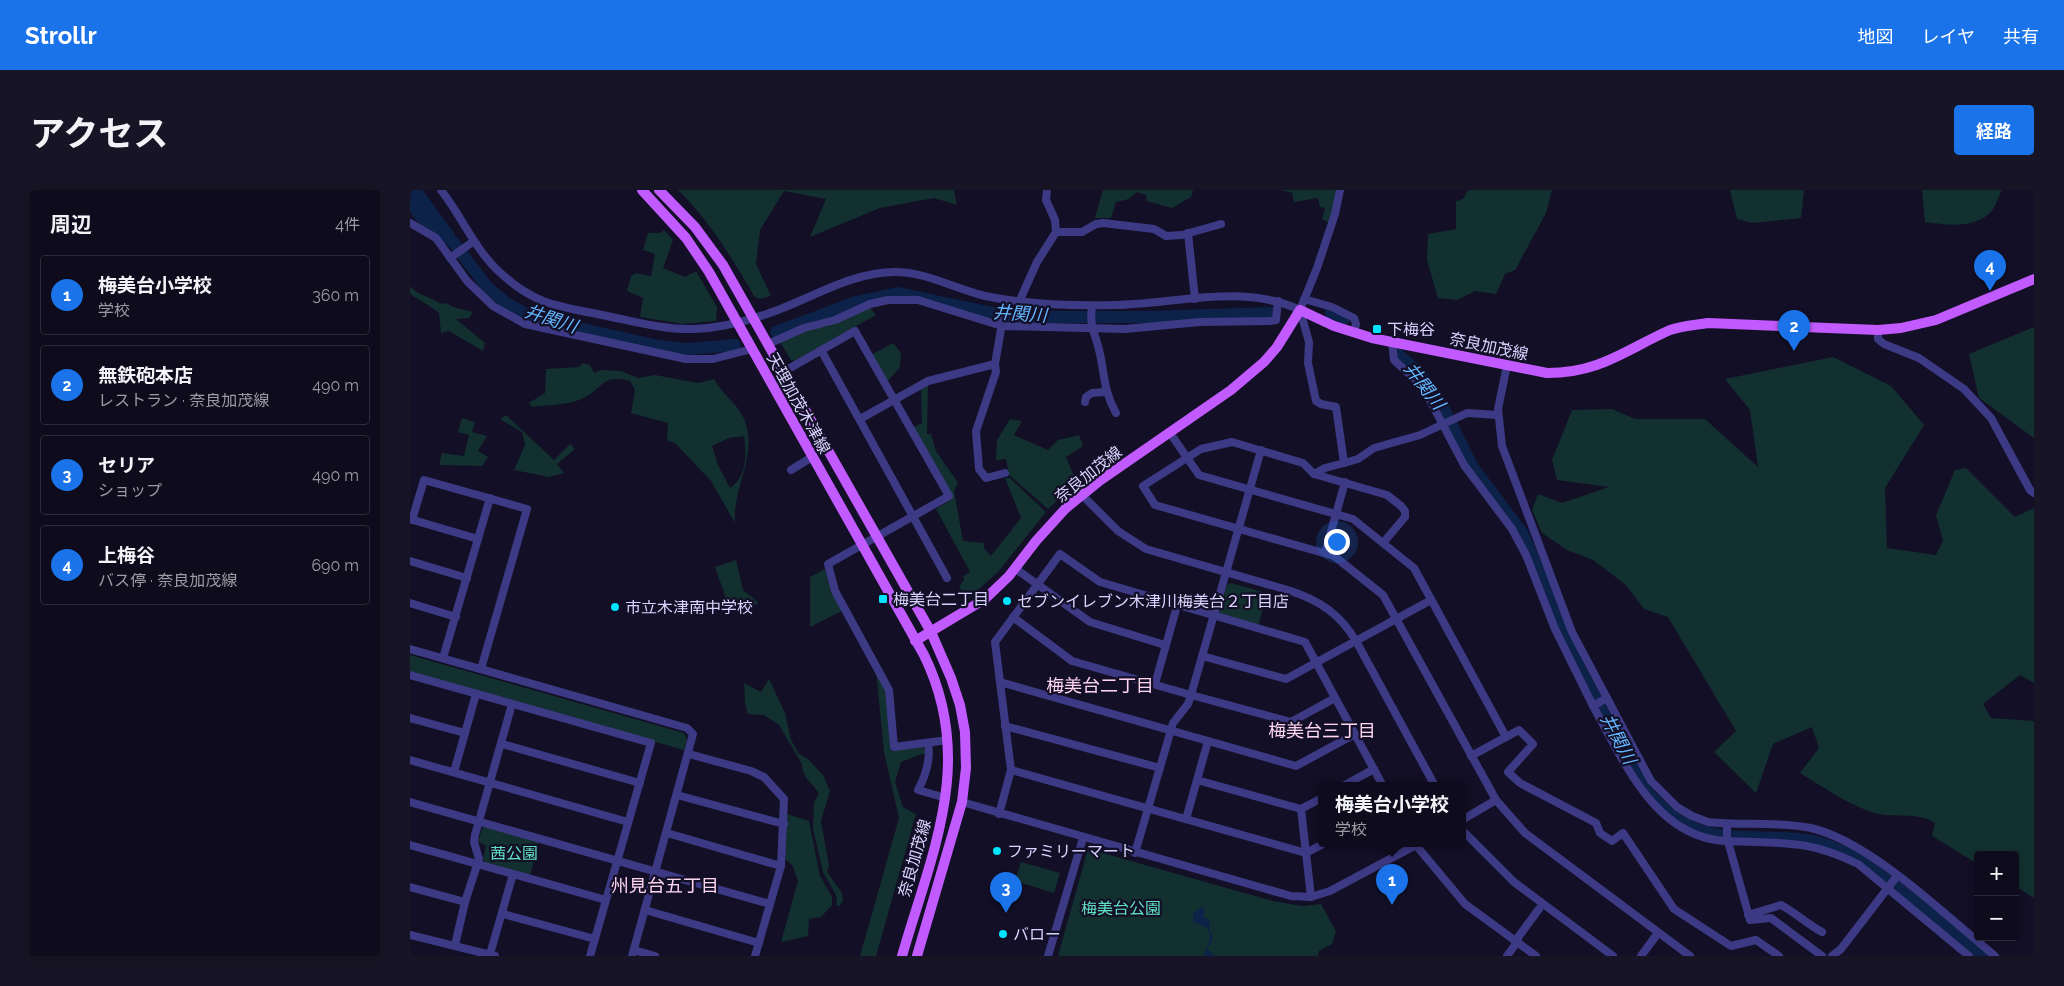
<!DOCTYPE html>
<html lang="ja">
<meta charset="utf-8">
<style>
body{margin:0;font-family:Raleway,"Noto Sans JP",sans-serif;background:#171425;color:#f1f3f6}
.controls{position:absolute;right:15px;bottom:15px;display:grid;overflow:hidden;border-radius:5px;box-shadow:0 2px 8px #0003}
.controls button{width:45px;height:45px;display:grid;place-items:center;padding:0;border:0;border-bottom:1px solid #2e2b3b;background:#0e0b1c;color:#f1f3f6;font:25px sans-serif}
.you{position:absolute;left:926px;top:351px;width:18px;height:18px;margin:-12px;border:4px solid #fff;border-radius:50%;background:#1a73e8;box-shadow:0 0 0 8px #1a73e833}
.badge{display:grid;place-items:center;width:32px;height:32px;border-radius:50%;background:#1a73e8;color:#fff;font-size:16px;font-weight:700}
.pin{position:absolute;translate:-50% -41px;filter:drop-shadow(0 1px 2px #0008)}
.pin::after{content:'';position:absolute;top:26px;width:18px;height:15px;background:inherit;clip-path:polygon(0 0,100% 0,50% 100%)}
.popup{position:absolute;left:908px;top:592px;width:148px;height:65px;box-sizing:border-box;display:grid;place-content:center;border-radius:5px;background:#0e0b1c;filter:drop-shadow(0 1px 4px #0005);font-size:16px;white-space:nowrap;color:#9b9ba3}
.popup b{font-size:19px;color:#f1f3f6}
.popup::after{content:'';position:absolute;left:50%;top:100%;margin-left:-10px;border:10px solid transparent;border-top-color:#0e0b1c}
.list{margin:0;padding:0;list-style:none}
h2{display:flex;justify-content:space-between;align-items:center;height:65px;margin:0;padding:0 20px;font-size:21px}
h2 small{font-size:16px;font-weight:400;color:#9b9ba3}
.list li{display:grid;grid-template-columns:32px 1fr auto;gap:15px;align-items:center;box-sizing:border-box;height:80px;margin:0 10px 10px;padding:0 10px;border:1px solid #2e2b3b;border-radius:5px}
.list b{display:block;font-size:19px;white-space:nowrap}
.list p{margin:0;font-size:16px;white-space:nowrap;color:#9b9ba3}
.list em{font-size:16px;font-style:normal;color:#9b9ba3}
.map{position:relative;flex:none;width:1624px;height:766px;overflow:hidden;border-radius:5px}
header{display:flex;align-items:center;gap:30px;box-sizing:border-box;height:70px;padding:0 25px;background:#1a73e8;color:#fff}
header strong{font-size:24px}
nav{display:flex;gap:28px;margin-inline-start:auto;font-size:18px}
.intro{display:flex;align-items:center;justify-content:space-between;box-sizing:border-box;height:120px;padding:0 30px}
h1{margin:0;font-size:35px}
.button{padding:12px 22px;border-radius:5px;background:#1a73e8;color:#fff;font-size:18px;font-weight:700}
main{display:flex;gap:30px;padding:0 30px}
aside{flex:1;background:#0e0b1c;border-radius:5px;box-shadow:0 2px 8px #0003}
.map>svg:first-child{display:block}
.green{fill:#12302f;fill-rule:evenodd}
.water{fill:#0c2248}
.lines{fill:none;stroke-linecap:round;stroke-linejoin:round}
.river{stroke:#0c2248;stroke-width:12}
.minor{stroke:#3d3a85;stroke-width:8}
.major{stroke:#c25bff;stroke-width:10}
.poi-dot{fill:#00e5ff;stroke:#130f26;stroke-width:2}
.labels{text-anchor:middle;stroke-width:4.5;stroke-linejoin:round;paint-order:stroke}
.poi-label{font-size:16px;fill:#d9d4ff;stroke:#130f26;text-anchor:start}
.street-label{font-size:16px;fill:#d9d4ff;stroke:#130f26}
.park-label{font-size:16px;fill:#5fe0c0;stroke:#130f26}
.water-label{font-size:18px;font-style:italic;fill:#62b6ff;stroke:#130f26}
.neighbourhood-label{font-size:18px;fill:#ffd6f0;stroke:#130f26}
</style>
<header>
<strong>Strollr</strong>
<nav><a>地図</a><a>レイヤ</a><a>共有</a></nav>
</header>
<div class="intro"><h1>アクセス</h1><a class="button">経路</a></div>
<main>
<aside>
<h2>周辺<small>4件</small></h2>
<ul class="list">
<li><span class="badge">1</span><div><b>梅美台小学校</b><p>学校</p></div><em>360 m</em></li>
<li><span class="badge">2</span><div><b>無鉄砲本店</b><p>レストラン · 奈良加茂線</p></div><em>490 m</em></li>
<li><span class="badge">3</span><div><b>セリア</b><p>ショップ</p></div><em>490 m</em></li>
<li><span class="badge">4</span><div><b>上梅谷</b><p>バス停 · 奈良加茂線</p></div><em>690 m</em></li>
</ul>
</aside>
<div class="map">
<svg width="1624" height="766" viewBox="0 0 1624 766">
<rect width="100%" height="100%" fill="#130f26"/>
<g class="green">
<path d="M268,0H544L547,15L524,8L470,18L400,47L416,9L374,1L350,40L346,74L361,106L349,109L344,106C322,68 300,31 268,0Z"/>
<path d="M693,0H783L781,7L762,18L737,11L736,5L727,2L719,9L706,12L701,28H685Z"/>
<path d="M872,0H928L919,33L912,29L915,18L910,17L908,8L884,12L882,3Z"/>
<path d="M1058,0H1142L1136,23L1105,80L1095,84L1086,104L1065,101L1047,110L1028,108L1017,70L1018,44L1046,39V11L1053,9Z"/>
<path d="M1320,0H1394L1391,28L1343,33L1327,29Z"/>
<path d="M1512,0H1591V2C1588,8 1585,18 1580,23C1562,39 1537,35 1515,32Z"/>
<path d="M254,40L263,50L253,78L275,87L286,81L307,117L306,131L273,134L230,127L233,108L217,101L221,86L226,83L241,86L245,64L233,60L238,43H250Z"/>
<path d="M0,96C8,106 20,106 31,114L36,113L43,117L63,122L59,128L46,129L75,153L73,161L39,141L31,143L29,123C20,115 10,111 0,104Z"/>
<path d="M459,116L466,125L384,171L381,170L370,152L401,138L419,136Z"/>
<path d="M1624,137V248L1569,208L1559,164Z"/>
<path d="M483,153L491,163L490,177L477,192L461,165Z"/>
<path d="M1423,167L1481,196L1514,235L1475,298L1477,358L1526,365L1533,351L1526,325L1545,280L1556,278L1605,327L1624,318V493L1610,485L1573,514L1581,528L1624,531V708L1605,696V665H1568V674L1522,646L1525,633C1505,620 1482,630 1461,622C1436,613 1413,597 1390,583L1409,558L1402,537L1363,554L1346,603L1304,562L1326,541L1258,427L1234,419L1216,395L1183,370L1157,360L1132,343L1122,320L1128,304L1152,313L1199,297L1147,290L1142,270L1162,220L1202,219L1225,229H1295L1348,277L1340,220L1315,189Z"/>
<path d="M173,173L180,175L184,183L191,180L211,181L228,188L245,185L288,193L304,189C312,204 327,213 334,229C349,265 322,297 325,333L301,291L265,253L257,250L258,233L221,223L225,200L220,191C190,183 193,201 169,210C155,215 137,215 122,217L119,213L135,203L136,179L169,177ZM334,246C337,264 337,287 320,298L308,275L302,256L319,248Z"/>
<path d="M518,194L517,244H521L526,261L548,293L544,301L553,351L574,353V358L581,366L611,328L595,288H600L636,322L588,382L557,410L549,396L554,390L553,386L560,382L526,319L542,309L502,238L512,233L511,197Z"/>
<path d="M96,225L144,270L160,254L165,259L147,274L154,283L139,287L104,280L115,255L112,242L90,229Z"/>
<path d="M52,228L65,232L62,242L77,246L68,261L78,267L72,276L29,275L32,263L54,266L59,245L48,242Z"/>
<path d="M600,229L612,231L604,245L638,260L648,250L669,245L673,256L656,267L667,293L638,319L599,285L596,269L586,270L587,250Z"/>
<path d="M326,370L333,400L349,413L329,421H325L317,411L305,377Z"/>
<path d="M415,379L421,402L432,421L400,437V387Z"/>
<path d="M821,393L857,403L848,436L811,426L809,422L817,395Z"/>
<path d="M0,465L274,543L277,549L274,560L0,482Z"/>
<path d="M466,481L476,502L481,561L513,557L518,564H512L491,572L485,592L493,617L506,624L466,766H450L489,628L474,562Z"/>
<path d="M359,489L375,523L381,550L389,564L398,569L413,585L420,601L411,631L419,676L417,682L432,703L433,711L429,716H427L426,705L413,682L403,639L404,612L409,604C404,593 392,589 392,574L369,535L354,525L338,524L335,513L334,493L351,502Z"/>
<path d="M377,624L399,631L410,686L422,707V715L411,727L399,729L398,746L371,752L388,691L383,676L375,669Z"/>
<path d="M75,637L129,652L120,685L75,672L73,669L76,655L68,652L72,639Z"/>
<path d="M682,660L863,711L892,716L911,714L926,741L922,754L909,761L908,766H648L677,662Z"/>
<path d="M611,672L650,683L644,703L605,691Z"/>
</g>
<path class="water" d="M791,717L794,718V728L800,729L799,738L803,749L797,759L805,766H795L794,764L800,750L799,741L794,736L783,732V724Z"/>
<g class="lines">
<g class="river">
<path d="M5,0L39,46"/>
<path d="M0,12L17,35L43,52L78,98L95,112L114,123L137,131L249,156L277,159L325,155"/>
<path d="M921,123L935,128"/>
<path d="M366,142L446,112L488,103L602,127H737L862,123"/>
<path d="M987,163L1006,180L1028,207L1062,276L1113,344L1171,481L1235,600C1252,618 1272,636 1297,642C1337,653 1380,641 1420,656C1445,665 1467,682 1488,698C1517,720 1546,742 1574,766"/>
</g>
<g class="minor">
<path d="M31,0C53,28 66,63 94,86C105,96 119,105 133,111C152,118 173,121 192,125C223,131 253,140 284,139C309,138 334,132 357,124C399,110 440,82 485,82C517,82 545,99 575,106C618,115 662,116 705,115C765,114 833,93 890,120"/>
<path d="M930,0L925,24L907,78L890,120L899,152L898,173L906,211L911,214L926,217L934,273L948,269L964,258L1010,245L1057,223L1088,225"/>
<path d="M0,33L26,48L57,91L83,116L115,134L276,169H303L342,159"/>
<path d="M646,42H672L686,34L693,33L744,39L756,46L772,45L811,34"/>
<path d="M778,43L785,109"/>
<path d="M40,68L64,51"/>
<path d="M894,109L922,117L944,128L946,134L944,143"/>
<path d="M609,112L627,72L646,42L645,30L636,10L637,0"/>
<path d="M682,116C679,140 686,143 690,164C695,188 694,201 706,223"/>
<path d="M1468,140V149L1474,154L1509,168L1554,199L1581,228L1620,300L1624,303"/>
<path d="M982,152L984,170L1013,197L1054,275L1102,339L1116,365L1145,439L1183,516L1197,508"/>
<path d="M358,154L394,138L425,130L460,114L478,110H508L592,136L715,139L790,132L860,131L866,130L868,111"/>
<path d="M411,160L537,388"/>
<path d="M1097,175L1088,219L1092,256L1162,442L1241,591L1267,617L1282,626L1298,632C1331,636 1367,631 1401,638C1461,652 1536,726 1585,766"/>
<path d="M373,182L445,141L539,306L418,374L425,401L479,500L484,557L538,550"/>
<path d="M675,212L676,207L682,203L696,202"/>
<path d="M450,229L518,191L585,174"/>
<path d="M760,243L789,285L943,329L1004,378L1096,547"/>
<path d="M851,260L781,505L881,532L925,508"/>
<path d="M381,280L402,267"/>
<path d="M595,283L576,288L569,279L566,241L586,182L585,174L596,110"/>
<path d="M904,284L915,278L934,273"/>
<path d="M672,305L708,341L736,359L881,401C910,411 930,424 946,451L1025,596"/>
<path d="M0,329L68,349"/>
<path d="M2,330L14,290L117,319L71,479"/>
<path d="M973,353L995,327V321L991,316L977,305L904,284L893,273L822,252L791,259L733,296L745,315L924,366L973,405L1086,610L1115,643L1280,766"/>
<path d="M915,363L935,292"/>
<path d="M0,371L57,388"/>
<path d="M606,379L680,432L755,455"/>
<path d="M0,413L46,427"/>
<path d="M603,427L662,471L781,505L778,514L763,533L725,663"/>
<path d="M0,459L277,538L283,544L222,766"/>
<path d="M792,466L876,489L1021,410"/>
<path d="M33,468L80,308"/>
<path d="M0,485L241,553L180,766"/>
<path d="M590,492L886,576L945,544"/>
<path d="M745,494L767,416"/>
<path d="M1183,516C1213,569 1244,647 1315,651C1371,654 1395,648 1448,674L1559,766"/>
<path d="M0,528L55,543"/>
<path d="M595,536L750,578"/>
<path d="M518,553C521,570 516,585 508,600L536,608"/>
<path d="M92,554L230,593"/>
<path d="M279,564L341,581L354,587L374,609L371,676L345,766"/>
<path d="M1061,566L1109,540L1123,554L1098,582L1110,593L1186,633L1190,643L1202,651L1213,643L1264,719L1321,756L1346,750L1369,766"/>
<path d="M0,570L218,632"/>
<path d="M601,580L896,663L913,654"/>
<path d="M44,582L66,504"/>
<path d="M787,590L891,619L912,608"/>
<path d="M933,596L964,579"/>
<path d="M267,605L374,634"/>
<path d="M0,612L360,714"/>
<path d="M552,612L881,706L901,707L920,701L1008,654"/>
<path d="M891,619L901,707"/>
<path d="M589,624L601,580L585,452L650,364L690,392L895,452L973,596"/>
<path d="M776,629L798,551"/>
<path d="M1052,630L1086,610"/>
<path d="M1317,634V648L1340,730L1361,728L1412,766"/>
<path d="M1052,640L1104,692L1203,766"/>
<path d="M257,643L371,676"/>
<path d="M1005,654L1055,714L1107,752L1097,766"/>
<path d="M0,655L196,710"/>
<path d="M0,697L55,712"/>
<path d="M235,720L349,753"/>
<path d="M93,724L185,749"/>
<path d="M1338,725L1371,715C1386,723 1397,734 1412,742"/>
<path d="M0,745L85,766"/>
<path d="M45,755L55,712L69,669L64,652L65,645L102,514"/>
<path d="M224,760L245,766"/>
<path d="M80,764L103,684"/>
<path d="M638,766L673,648"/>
<path d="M1126,766L1107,752L1109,746L1129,719"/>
<path d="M1231,766L1248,743"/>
<path d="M1422,766L1431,759L1487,686"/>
</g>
<g class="major">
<path d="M232,0L276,48L299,82L514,465C566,571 522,662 492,766"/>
<path d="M249,0L285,37L313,75L521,442L541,488L550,515L555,542L556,578L552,612L507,766"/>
<path d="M505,451L575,409L599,386L626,351L656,318L688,292L821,200L854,172L867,157L890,120L924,136L962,148L1137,183C1190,183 1215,160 1260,140C1272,136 1286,135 1298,133L1468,140L1491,138L1526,130L1624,89"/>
</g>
</g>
<g class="poi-dot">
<rect x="962" y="134" width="10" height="10" rx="2.5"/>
<rect x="468" y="404" width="10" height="10" rx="2.5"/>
<circle cx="597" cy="411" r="5"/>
<circle cx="205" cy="417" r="5"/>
<circle cx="587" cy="661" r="5"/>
<circle cx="593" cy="744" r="5"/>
</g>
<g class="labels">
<g class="poi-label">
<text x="977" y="145">下梅谷</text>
<text x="483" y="415">梅美台二丁目</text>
<text x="607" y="417">セブンイレブン木津川梅美台２丁目店</text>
<text x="215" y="423">市立木津南中学校</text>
<text x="597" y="667">ファミリーマート</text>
<text x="603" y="750">バロー</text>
</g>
<g class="street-label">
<text transform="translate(1079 156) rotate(12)" y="6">奈良加茂線</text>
<text transform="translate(389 213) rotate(61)" y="6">天理加茂木津線</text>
<text transform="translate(678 284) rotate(-38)" y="6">奈良加茂線</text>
<text transform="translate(504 668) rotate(-74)" y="6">奈良加茂線</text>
</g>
<g class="park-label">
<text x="104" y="669">茜公園</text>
<text x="711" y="724">梅美台公園</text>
</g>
<g class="water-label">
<text transform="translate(610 124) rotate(4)" y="6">井関川</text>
<text transform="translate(141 129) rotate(18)" y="6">井関川</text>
<text transform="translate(1014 196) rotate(52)" y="6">井関川</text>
<text transform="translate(1208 549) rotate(62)" y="6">井関川</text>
</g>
<g class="neighbourhood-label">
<text x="690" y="502">梅美台二丁目</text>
<text x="912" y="547">梅美台三丁目</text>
<text x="255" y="702">州見台五丁目</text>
</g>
</g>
</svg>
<div class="controls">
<button>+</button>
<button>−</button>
</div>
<div class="you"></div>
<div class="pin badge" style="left:982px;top:715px">1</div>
<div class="popup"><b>梅美台小学校</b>学校</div>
<div class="pin badge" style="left:1384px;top:161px">2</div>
<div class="pin badge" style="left:596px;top:723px">3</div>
<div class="pin badge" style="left:1580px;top:101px">4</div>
</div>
</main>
